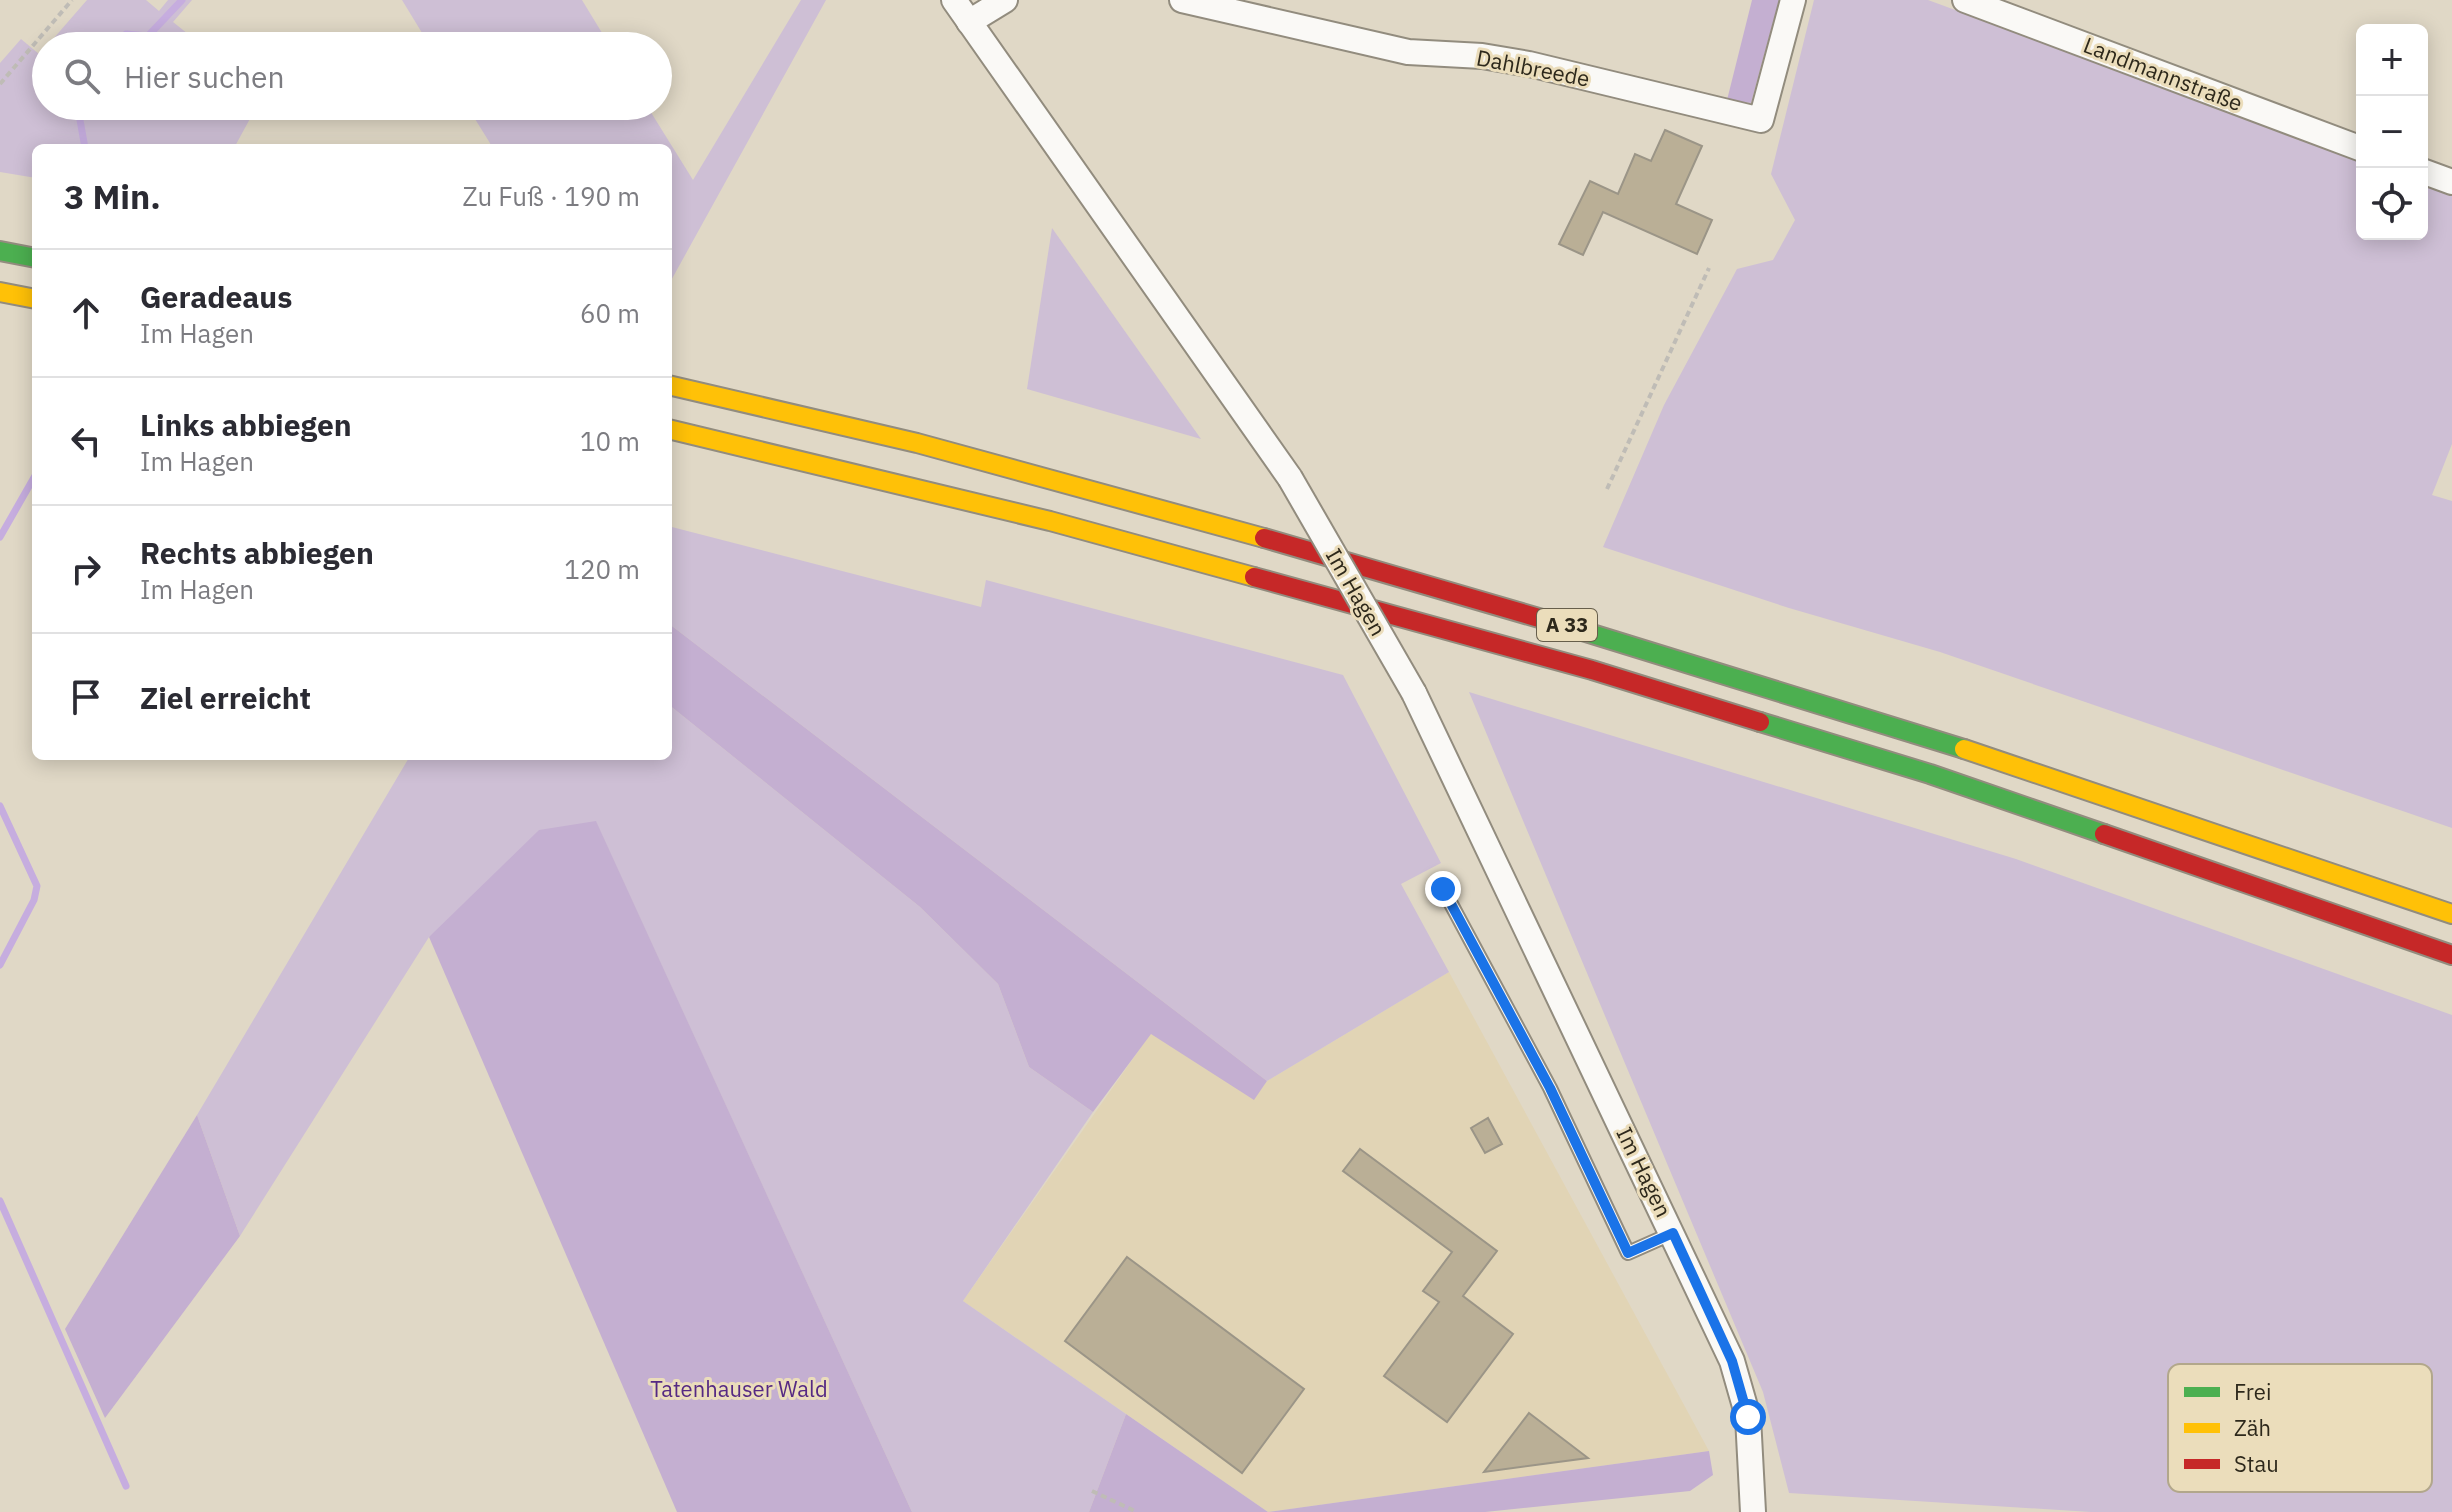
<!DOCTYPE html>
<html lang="de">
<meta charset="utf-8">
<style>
body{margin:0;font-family:"IBM Plex Sans",sans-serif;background:#f7f7f7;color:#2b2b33}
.controls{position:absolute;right:24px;top:24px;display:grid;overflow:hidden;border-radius:12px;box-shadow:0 4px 20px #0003}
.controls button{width:72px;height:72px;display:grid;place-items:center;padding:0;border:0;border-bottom:2px solid #e1e1e2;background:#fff;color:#2b2b33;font:40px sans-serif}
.stop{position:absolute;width:24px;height:24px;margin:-18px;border:6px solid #1a73e8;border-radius:50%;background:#fff}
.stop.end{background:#1a73e8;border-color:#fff;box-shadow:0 2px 8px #0008}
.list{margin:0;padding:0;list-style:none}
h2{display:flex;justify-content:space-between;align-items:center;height:104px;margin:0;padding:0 32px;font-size:34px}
h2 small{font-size:26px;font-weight:400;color:#7c7c81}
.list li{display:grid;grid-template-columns:52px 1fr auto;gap:24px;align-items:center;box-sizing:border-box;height:128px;padding:0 32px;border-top:2px solid #e1e1e2}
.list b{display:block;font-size:30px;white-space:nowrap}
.list p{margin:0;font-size:26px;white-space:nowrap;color:#7c7c81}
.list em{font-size:26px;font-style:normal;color:#7c7c81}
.icon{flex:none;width:44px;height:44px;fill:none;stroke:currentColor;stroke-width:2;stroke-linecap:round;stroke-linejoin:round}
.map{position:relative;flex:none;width:2452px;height:1512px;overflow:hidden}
.search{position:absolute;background:#fff;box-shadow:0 4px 20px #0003;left:32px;top:32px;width:640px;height:88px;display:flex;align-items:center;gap:20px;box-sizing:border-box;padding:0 28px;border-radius:44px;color:#7c7c81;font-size:30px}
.panel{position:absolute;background:#fff;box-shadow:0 4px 20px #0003;left:32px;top:144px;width:640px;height:616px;border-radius:12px}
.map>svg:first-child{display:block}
.built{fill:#e1d4b5}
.green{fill:#cebfd5}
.forest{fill:#c4afd1}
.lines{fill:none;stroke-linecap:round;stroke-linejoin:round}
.stream{stroke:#c6addf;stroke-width:7}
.building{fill:#baaf96;stroke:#9b9587;stroke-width:2}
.lane-casing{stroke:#928c7e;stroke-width:16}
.street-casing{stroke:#928c7e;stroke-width:28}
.fast-casing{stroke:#928c7e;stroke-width:22}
.slow-casing{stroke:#928c7e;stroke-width:22}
.jam-casing{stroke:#928c7e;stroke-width:22}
.path{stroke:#bfbcb6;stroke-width:4;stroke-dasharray:6 4;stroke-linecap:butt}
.lane{stroke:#faf9f6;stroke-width:12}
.street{stroke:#faf9f6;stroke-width:24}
.fast{stroke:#4caf50;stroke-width:18}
.slow{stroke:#ffc107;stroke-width:18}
.jam{stroke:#c62828;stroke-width:18}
.street-bridge-casing{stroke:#928c7e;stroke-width:28;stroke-linecap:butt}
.street-bridge{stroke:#faf9f6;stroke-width:24}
.route{stroke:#1a73e8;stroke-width:10}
.labels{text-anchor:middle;stroke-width:6;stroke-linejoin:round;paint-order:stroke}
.shield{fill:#ebddbb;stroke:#665e4b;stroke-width:2}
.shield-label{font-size:20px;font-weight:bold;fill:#2d281b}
.street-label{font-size:22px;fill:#2d281b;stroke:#ebddbb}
.park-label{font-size:22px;fill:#552983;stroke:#ebddbb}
.key{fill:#ebddbb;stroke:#b2a78b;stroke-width:2}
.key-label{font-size:22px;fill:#2d281b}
</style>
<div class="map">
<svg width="2452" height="1512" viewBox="0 0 2452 1512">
<rect width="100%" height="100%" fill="#e0d8c6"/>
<path class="built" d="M1449,972L1709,1451L1268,1512L963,1301L1151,1033L1254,1099L1267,1081Z"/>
<g class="green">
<path d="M87,0H146L159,11L168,0H192L173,22L203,46H47Z"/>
<path d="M402,0H582L610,46H430Z"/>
<path d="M801,0H826L668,286V148H493L467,106H647L693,180Z"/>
<path d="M1814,0H1928L2362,160V234H2422V183L2452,194V444L2432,495L2452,501V828L1940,652L1789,608L1603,547L1664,405L1737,269L1773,260L1795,220L1771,174Z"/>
<path d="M21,39L39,54L46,47V106H257L234,148H36V178L0,172V63Z"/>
<path d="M1052,228L1201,439L1027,389Z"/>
<path d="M668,526L981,607L986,580L1343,675L1441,863L1401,884L1449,972L1267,1081L668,623Z"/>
<path d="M1469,692L2016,859L2452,1015V1512H2091L1789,1493L1763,1392Z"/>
<path d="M668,704L920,907L998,984L1029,1067L1093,1112L963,1301L1126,1414L1089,1512H912L596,822L429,937L240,1236L197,1115L410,756H668Z"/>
</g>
<g class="forest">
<path d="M1752,0H1779L1751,103L1727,100Z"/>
<path d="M668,623L1267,1081L1254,1100L1151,1034L1093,1112L1029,1067L998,984L920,907L668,704Z"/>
<path d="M596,821L912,1512H677L429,937L539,830Z"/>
<path d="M197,1115L240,1236L105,1418L65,1329Z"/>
<path d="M1126,1414L1268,1512L1709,1451L1713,1475L1690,1491L1485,1512H1089Z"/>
</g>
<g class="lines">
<g class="stream">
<path d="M116,46L126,34L148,36L182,0"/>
<path d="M84,106L80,120L85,148"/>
<path d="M0,537L36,474"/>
<path d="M0,806L37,886L34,900L0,965"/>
<path d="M0,1201L126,1486"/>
</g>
</g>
<g class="building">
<path d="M1665,130L1702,146L1676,204L1712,220L1697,254L1603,212L1583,255L1559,244L1590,181L1618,194L1635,154L1651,161Z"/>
<path d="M1488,1118L1502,1144L1485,1153L1471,1128Z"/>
<path d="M1360,1149L1497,1251L1463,1296L1513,1334L1447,1422L1384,1376L1439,1302L1423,1291L1452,1252L1343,1171Z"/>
<path d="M1127,1257L1304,1389L1242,1473L1065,1341Z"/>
<path d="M1529,1413L1588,1458L1484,1472Z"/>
</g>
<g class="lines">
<defs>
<path id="lane" d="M1443,889L1550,1088L1628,1253L1673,1233"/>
<g id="street">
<path d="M954,0L1290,478"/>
<path d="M1182,0L1408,52L1482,56L1529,64L1761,120L1793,0"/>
<path d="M1965,0L2362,149"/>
<path d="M969,22L1005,0"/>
<path d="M2422,171L2452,182"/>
<path d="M1414,693L1732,1361L1748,1417L1753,1512"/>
</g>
<g id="fast">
<path d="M0,251L36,258"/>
<path d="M1563,625L1964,749"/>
<path d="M1760,722L1930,774L2104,834"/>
</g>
<g id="slow">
<path d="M0,292L36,299"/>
<path d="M668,385L917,443L1264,538"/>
<path d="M668,429L1050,521L1254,577"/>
<path d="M1964,749L2452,914"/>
</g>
<g id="jam">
<path d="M1264,538L1563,625"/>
<path d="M1254,577L1592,670L1760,722"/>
<path d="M2104,834L2452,955"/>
</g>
</defs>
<use href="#lane" class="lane-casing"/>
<use href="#street" class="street-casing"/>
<use href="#fast" class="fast-casing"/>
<use href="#slow" class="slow-casing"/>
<use href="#jam" class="jam-casing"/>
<g class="path">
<path d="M0,84L72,0"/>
<path d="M1607,489L1709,268"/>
<path d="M1092,1491L1137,1512"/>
</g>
<use href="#lane" class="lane"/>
<use href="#street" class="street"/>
<use href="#fast" class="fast"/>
<use href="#slow" class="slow"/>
<use href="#jam" class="jam"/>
<defs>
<path id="street-bridge" d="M1290,478L1414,693"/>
</defs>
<use href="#street-bridge" class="street-bridge-casing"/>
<use href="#street-bridge" class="street-bridge"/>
</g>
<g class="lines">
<path class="route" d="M1443,889L1550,1088L1628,1253L1673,1233L1732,1361L1748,1417"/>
</g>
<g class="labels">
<rect class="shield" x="1537" y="609" width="60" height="32" rx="6"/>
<g class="shield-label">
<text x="1567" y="632">A 33</text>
</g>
<g class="street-label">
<text transform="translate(1533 68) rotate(11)" y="8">Dahlbreede</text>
<text transform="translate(2163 74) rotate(21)" y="8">Landmannstraße</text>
<text transform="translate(1356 592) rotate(60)" y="8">Im Hagen</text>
<text transform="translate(1644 1172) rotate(64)" y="8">Im Hagen</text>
</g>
<g class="park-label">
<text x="739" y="1397">Tatenhauser Wald</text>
</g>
</g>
<rect x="2168" y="1364" width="264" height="128" rx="12" class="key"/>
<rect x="2184" y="1387" width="36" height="10" fill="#4caf50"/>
<rect x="2184" y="1423" width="36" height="10" fill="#ffc107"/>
<rect x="2184" y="1459" width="36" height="10" fill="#c62828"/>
<g class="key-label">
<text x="2234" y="1400">Frei</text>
<text x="2234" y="1436">Zäh</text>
<text x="2234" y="1472">Stau</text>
</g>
</svg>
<div class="controls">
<button>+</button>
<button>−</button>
<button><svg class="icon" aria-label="locate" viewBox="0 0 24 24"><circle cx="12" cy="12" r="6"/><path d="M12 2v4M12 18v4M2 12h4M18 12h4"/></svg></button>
</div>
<div class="stop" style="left:1748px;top:1417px"></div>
<div class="stop end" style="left:1443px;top:889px"></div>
<div class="search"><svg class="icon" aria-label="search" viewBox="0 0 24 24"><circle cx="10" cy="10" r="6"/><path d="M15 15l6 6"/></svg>Hier suchen</div>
<section class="panel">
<h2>3 Min.<small>Zu Fuß · 190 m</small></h2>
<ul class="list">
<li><svg class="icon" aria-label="ahead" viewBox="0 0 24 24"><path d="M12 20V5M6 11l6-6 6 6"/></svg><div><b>Geradeaus</b><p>Im Hagen</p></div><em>60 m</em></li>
<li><svg class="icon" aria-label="left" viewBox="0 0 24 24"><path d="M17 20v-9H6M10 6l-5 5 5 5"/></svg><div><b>Links abbiegen</b><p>Im Hagen</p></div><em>10 m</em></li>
<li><svg class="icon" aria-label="right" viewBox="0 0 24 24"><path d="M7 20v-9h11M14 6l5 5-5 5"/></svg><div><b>Rechts abbiegen</b><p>Im Hagen</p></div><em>120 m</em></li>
<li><svg class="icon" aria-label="arrive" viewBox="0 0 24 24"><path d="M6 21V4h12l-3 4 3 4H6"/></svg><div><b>Ziel erreicht</b></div></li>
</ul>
</section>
</div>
